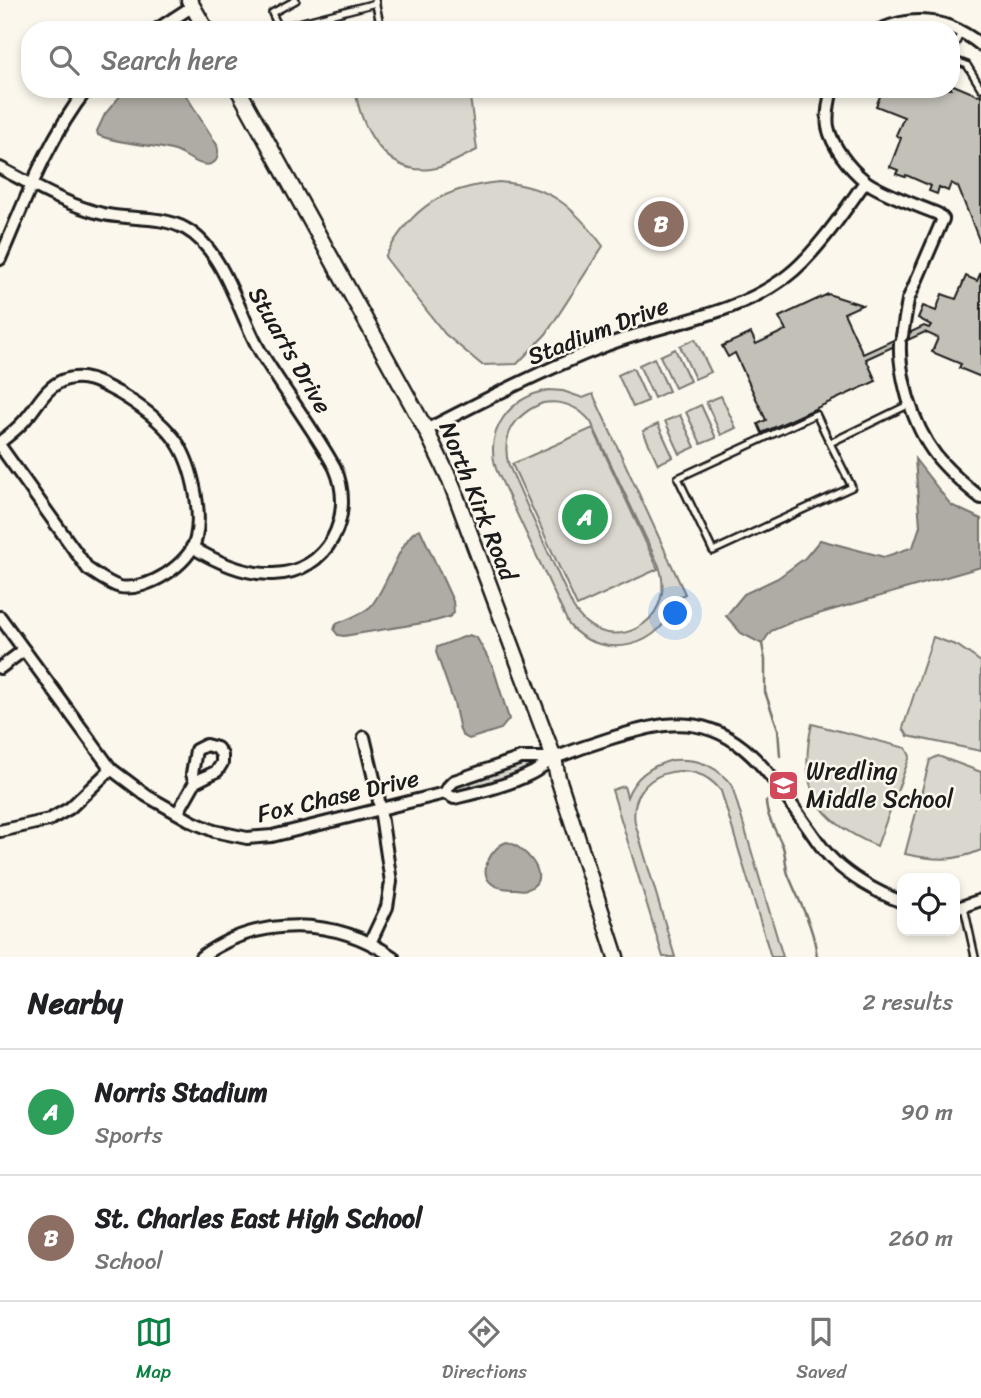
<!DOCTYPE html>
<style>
body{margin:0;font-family:Sriracha,sans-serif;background:#f2f2f2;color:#202124}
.controls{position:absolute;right:21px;bottom:21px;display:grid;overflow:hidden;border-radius:14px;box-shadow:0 4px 10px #0003}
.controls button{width:63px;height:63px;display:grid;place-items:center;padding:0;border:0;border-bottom:2px solid #e0e0e0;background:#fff;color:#202124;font:35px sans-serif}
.you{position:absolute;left:676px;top:614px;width:24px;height:24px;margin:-18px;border:5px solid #fff;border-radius:50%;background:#1a73e8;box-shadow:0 0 0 10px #1a73e833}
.badge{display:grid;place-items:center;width:46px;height:46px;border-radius:50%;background:#0b8043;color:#fff;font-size:23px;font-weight:700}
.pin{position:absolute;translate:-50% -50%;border:4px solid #fff;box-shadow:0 2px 7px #0006}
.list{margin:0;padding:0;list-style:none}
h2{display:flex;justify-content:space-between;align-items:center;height:91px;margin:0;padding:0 28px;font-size:30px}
h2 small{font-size:23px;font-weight:400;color:#757577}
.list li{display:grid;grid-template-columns:46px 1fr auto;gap:21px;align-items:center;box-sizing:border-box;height:126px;padding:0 28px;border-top:2px solid #e0e0e0}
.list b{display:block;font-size:26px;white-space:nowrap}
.list p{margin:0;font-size:23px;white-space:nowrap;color:#757577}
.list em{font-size:23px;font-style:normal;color:#757577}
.icon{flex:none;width:38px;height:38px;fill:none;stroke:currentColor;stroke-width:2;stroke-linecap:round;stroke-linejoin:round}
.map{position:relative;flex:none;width:981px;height:957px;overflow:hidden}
.search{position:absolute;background:#fff;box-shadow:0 4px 10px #0003;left:21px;right:21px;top:21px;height:77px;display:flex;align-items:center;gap:18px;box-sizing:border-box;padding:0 24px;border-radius:28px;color:#757577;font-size:26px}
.sheet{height:343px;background:#fff}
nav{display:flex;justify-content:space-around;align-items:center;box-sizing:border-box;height:98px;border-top:2px solid #e0e0e0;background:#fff;font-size:19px;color:#757577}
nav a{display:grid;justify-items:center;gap:4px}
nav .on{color:#0b8043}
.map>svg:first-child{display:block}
.green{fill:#dad7ce;stroke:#7b7a75;stroke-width:2;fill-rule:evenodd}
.water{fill:#afaca5;stroke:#74726e;stroke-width:2}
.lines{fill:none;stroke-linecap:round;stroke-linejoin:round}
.stream{stroke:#74726e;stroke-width:2.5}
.building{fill:#c3c0b8;stroke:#1c1c1c;stroke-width:2}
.service-casing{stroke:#1c1c1c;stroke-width:10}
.minor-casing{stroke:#1c1c1c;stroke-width:16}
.secondary-casing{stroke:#1c1c1c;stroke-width:19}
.service{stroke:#fbf7ec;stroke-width:5}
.minor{stroke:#fbf7ec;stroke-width:10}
.secondary{stroke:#fbf7ec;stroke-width:14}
.labels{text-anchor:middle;stroke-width:5;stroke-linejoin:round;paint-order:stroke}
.street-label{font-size:24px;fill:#1c1c1c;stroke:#fbf7ec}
.poi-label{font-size:24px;fill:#1c1c1c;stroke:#fbf7ec;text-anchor:start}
</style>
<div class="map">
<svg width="981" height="957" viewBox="0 0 981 957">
<rect width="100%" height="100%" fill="#fbf7ec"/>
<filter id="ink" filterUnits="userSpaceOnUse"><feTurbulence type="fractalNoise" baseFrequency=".0143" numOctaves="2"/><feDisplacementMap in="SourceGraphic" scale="14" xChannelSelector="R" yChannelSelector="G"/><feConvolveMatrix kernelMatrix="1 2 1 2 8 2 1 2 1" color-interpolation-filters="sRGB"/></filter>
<g filter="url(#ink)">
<g class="green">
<path d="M368,89H469L477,150C462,157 447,167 431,169C387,175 363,131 356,95Z"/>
<path d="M499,182C551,186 573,206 603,246L546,334L517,364L482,365L445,334L385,257C412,206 443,188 499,182Z"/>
<path d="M695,339L711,372L695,379L680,346Z"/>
<path d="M675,349L690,381L675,388L660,356Z"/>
<path d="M654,358L669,391L654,398L639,365Z"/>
<path d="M633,368L648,401L633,407L618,375Z"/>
<path d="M549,390L563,391L583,398L593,394L685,594L674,599C666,649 600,662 569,625L496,469C484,430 510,397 549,390ZM543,403C562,400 579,407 591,422L659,566C679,625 605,661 573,607L509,466C500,436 515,414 543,403Z"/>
<path d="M721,396L736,428L721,435L706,402Z"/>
<path d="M701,405L716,438L701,444L686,412Z"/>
<path d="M680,415L695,447L680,454L665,421Z"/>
<path d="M658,424L673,457L658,464L643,431Z"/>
<path d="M593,428L658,569L577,606L512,464Z"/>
<path d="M933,637L958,646L981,662V751L908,736L903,728Z"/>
<path d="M812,724L906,748L910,756L877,846C817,821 797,789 812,724Z"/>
<path d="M938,756L981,772V850C955,862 932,860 905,854L930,760Z"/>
<path d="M673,760C697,758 718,766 732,786L783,957H771L721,791C693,753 627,772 635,823L675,957H663L612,790L624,786L627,797C635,776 652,765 673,760Z"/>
<path d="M530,761L533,768L528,771L462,793L457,794L453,790L461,783Z"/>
</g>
<g class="water">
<path d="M126,89H182L217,145C219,152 219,161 211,164C200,168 185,154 175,151C152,144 117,144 98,135L97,131L105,114Z"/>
<path d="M915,459L951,505L981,519V567L794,621L771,631L762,644L741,633L726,616L744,594L778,578L805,558L820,540L884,557L913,547L920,526Z"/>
<path d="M420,529L453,601L454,613L449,617L435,621L344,636L338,635L334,630L336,624C347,619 361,615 370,607C386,591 402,533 420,529Z"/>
<path d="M469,635L477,638L493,667L509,719L501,729L469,739L462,735L460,730L454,703L436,652L437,647Z"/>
<path d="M507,842C522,845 551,874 532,887C528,890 521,890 516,889C509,889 500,889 494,885C475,875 492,846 507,842Z"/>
</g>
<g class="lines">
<g class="stream">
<path d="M762,644L765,660V692L778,729L780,756"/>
<path d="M766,801C766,817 777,832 783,847C786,856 785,865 788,874C799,902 814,926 817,957"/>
</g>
</g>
<g class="building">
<path d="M951,84L977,95L981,94V245L958,187L951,183L948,191L939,187L937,194L929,191L931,186L906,175L905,177L896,174L898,170L890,167L901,138L896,135L904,117L876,106L883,89H951Z"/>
<path d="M981,272V377L959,368L961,364L932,352L938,338L925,332L866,359L876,381L762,433L758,424L766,420L735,353L728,357L722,346L751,333L756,344L786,330L779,317L828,294L862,305L844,313L863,354L924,326L929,328L931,325L918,318L923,306L936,311L942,294L956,299L966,276L977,281Z"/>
</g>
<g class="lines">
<defs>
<g id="service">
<path d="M375,0L380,24L376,30"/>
<path d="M279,28L376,3"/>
<path d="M280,30L272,13L296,0"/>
<path d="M951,59L967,65L981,88"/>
<path d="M952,59L954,47L961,32"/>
<path d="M830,443L852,487L713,551L678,478L816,414L830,443L910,404"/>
<path d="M964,907L975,957"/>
</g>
<g id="minor">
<path d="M156,30L193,6"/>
<path d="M879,30C916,14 950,20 981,45"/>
<path d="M832,89C829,101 826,115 828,127C832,146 849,168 864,180C878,192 919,206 938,214L943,219L908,300L902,336"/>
<path d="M0,168C33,185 66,205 103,214C130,220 161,215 186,229C224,250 239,315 260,351C284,391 313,428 335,468C356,516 328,573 273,574C245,575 215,561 192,547"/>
<path d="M0,259C25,201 47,140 87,89"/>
<path d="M900,343C899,362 903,380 908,398C923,447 942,467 981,498"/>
<path d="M426,430C484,400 543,370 604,346C665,322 734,317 787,276C815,255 845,210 865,182"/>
<path d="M0,442C8,436 17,429 24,421C37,407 45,387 64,380C85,373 102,384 119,393C139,405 159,419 173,437C192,460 202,510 196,538C191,564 146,592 120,587C109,584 97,575 88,569L0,446"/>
<path d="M0,617L111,769L147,796L193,822L214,831L247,838L272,836L445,793L454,798C479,792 506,786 530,774C540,770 547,761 557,757C585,746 635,729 665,725C740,716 773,780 811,832C818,842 825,853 834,861C854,880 877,892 902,902"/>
<path d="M0,668L24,650"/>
<path d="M364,737L378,795L391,882L387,907L370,943"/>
<path d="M445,793L449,786L454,781L521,758H554"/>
<path d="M178,812L195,782L217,771L222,763V755L217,748L206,745L196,750L192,774L195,782"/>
<path d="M0,831L49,820L70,808L111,769"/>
<path d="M955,909L981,900"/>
<path d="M201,957C258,915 336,917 393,957"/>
</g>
<g id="secondary">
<path d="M189,0L206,30"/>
<path d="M238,89L426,430L450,480L554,758L558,778L616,957"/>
</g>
</defs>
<use href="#service" class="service-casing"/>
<use href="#minor" class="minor-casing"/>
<use href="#secondary" class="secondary-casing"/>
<use href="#service" class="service"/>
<use href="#minor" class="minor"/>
<use href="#secondary" class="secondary"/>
</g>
</g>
<defs>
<symbol id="school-square" viewBox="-11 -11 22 22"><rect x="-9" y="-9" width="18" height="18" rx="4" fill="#d1495b" stroke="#fbf7ec"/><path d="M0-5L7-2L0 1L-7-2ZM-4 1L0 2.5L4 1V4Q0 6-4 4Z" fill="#fff"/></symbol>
</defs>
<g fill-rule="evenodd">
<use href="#school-square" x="766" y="768" width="35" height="35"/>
</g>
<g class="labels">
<g class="street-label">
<text transform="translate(598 331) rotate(-21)" y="8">Stadium Drive</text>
<text transform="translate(290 350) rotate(60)" y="8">Stuarts Drive</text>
<text transform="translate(478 501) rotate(68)" y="8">North Kirk Road</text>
<text transform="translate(338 796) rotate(-13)" y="8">Fox Chase Drive</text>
</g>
<g class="poi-label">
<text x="806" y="779">Wredling<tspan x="806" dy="28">Middle School</tspan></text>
</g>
</g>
</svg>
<div class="controls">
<button><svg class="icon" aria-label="locate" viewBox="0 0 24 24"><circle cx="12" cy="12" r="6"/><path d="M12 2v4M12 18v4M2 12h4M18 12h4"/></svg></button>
</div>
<div class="you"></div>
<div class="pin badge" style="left:585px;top:517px;background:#2e9e5b">A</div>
<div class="pin badge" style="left:661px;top:224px;background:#8d6e63">B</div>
<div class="search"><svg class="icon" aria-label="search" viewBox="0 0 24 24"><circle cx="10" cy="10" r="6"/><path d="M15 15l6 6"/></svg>Search here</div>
</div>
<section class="sheet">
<h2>Nearby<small>2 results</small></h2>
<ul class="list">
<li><span class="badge" style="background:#2e9e5b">A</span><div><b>Norris Stadium</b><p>Sports</p></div><em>90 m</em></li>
<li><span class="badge" style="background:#8d6e63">B</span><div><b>St. Charles East High School</b><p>School</p></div><em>260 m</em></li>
</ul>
</section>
<nav>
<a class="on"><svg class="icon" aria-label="map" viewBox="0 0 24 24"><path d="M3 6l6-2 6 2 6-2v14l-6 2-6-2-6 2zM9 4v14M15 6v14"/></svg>Map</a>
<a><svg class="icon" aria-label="directions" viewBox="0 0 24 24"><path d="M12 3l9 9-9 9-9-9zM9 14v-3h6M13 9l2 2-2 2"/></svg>Directions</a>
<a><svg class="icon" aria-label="saved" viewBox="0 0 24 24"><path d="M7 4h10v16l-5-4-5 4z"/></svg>Saved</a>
</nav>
